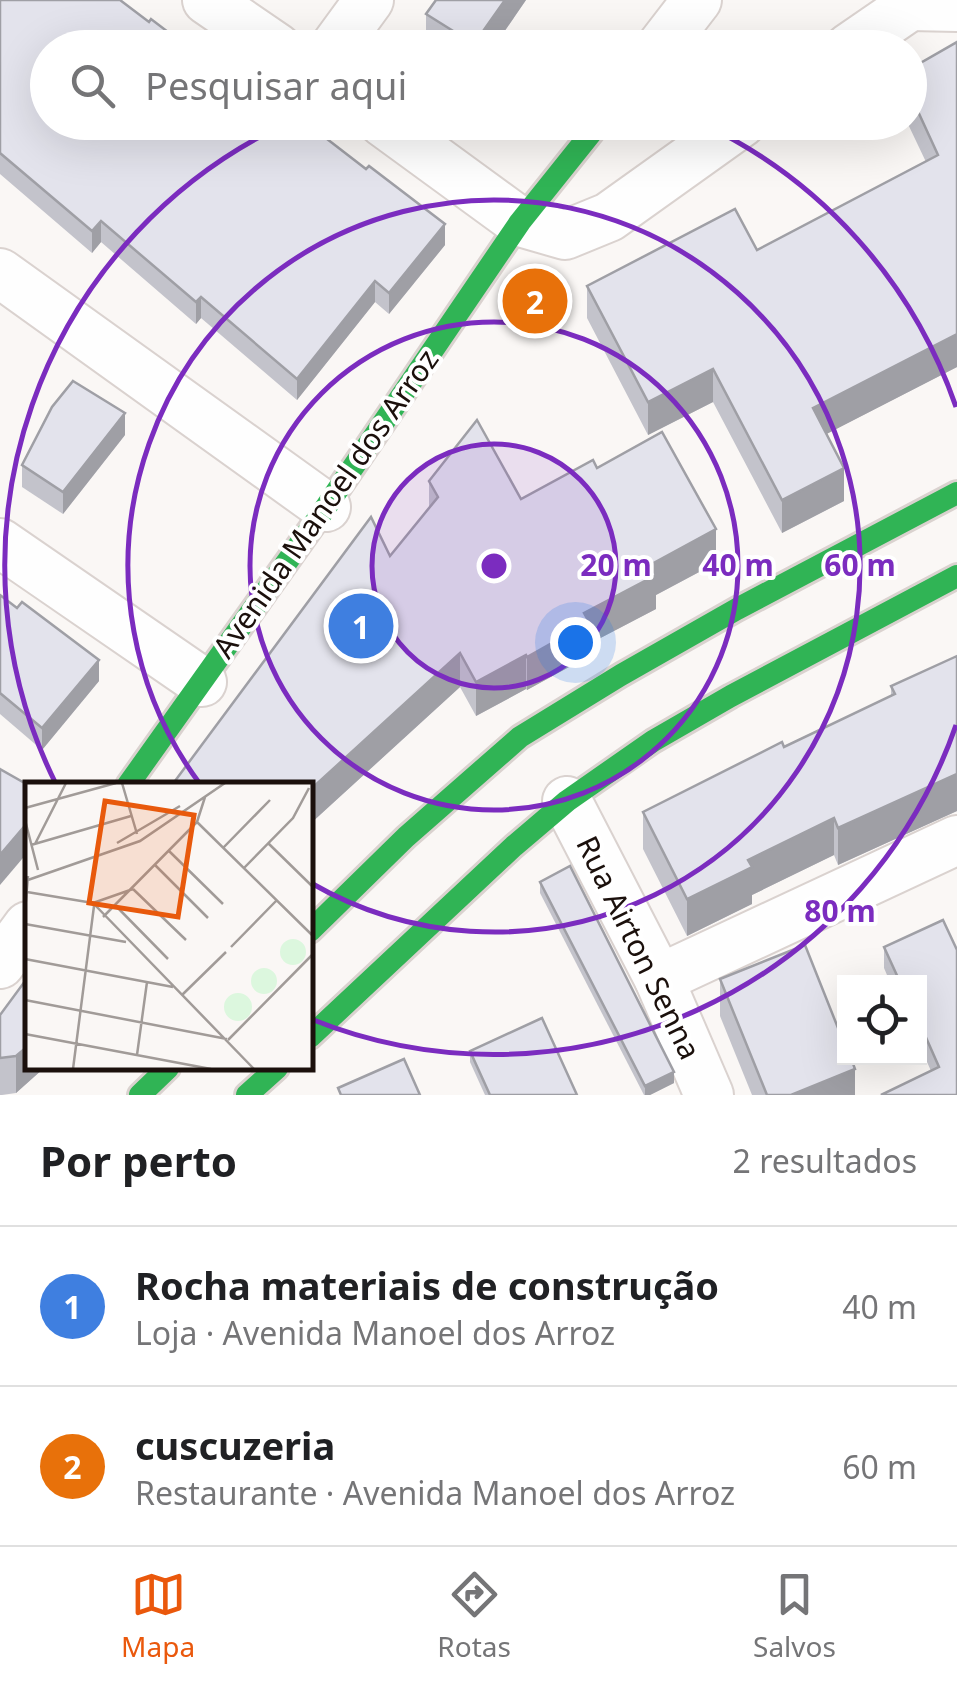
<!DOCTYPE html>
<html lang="pt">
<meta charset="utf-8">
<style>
body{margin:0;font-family:"Noto Sans",sans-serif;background:#f2f2f2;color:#202124}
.controls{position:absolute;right:30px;bottom:30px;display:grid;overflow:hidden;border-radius:0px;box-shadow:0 10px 40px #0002}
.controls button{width:90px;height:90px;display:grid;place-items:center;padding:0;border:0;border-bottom:2px solid #e0e0e0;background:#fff;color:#202124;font:50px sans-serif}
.you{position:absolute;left:575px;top:642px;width:35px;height:35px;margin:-25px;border:8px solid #fff;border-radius:50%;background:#1a73e8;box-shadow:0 0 0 15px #1a73e833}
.badge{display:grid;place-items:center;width:65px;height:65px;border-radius:50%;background:#ea580c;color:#fff;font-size:32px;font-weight:700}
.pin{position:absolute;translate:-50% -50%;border:5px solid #fff;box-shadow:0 2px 10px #0006}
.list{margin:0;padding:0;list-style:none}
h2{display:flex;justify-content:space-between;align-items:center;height:130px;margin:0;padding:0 40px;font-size:42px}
h2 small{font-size:32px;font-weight:400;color:#757577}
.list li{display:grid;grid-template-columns:65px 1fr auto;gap:30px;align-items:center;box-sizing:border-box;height:160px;padding:0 40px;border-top:2px solid #e0e0e0}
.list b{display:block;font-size:38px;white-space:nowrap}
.list p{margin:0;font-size:32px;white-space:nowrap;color:#757577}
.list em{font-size:32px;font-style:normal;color:#757577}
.icon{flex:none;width:55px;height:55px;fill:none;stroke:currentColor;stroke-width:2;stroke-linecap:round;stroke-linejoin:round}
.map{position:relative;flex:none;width:957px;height:1095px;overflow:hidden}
.search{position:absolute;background:#fff;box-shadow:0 10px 40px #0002;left:30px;right:30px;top:30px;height:110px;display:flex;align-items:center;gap:25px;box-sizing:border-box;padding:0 35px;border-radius:55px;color:#757577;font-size:38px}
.sheet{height:450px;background:#fff}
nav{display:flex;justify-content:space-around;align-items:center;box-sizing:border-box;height:140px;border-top:2px solid #e0e0e0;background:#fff;font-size:28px;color:#757577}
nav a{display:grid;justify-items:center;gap:5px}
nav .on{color:#ea580c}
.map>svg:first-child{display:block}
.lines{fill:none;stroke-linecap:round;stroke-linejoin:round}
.street-casing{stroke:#dad2cf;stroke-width:52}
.fast-casing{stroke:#dad2cf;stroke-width:28}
.street{stroke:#fefefe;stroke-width:48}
.fast{stroke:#30b455;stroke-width:22}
.wall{fill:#c3c3cb}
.shaded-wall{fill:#9f9fa5}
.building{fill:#e3e3ec;stroke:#9f9fa5;stroke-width:2.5}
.ring{fill:none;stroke:#7b2cbf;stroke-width:5}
.labels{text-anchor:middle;stroke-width:8;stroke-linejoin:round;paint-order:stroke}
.street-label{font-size:30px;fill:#1b100c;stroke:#fff}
.inset-road{fill:none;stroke:#a19b98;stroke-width:2.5}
.view{fill:#e8590c;fill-opacity:0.15;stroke:#e8590c;stroke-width:5}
.inset-edge{fill:none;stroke:#1b100c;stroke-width:5}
.centre{fill:#7b2cbf;stroke:#fff;stroke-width:5}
.ring-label{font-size:30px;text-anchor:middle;font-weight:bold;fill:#7b2cbf;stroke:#fff;stroke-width:8;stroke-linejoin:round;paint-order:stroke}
</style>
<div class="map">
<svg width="957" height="1095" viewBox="0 0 957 1095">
<rect width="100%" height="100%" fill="#faf7f5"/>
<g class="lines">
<defs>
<g id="street">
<path d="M207,0L277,48"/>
<path d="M910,6L957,7"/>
<path d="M334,48L369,0"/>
<path d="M660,48L697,0"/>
<path d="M849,48L910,6"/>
<path d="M383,122L520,222L565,235L609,217L742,122"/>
<path d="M0,273L326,507"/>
<path d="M0,543L202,682"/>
<path d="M567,801L659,979L709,1095"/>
<path d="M0,964L28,926"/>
<path d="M659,979L957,840"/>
</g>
<g id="fast">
<path d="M128,785L326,507L520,222L600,122"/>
<path d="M310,931L406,837L520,737L621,675L737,609L957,493"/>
<path d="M310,1037L514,846L567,801L653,741L731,696L957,576"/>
<path d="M140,1095L168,1068"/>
<path d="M247,1095L277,1068"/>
</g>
</defs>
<use href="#street" class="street-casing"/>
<use href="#fast" class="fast-casing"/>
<use href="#street" class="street"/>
<use href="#fast" class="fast"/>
</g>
<g class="wall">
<path d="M0,0L445,245L389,314L375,302L297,400L201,318L196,324L101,242L92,253L0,174Z"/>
<path d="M526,0L493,48H432L426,44V14Z"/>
<path d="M957,42V367L826,434L844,501L782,533L713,402L648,435L587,318V286L757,250L926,162L907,122H910V69Z"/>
<path d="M125,435L63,514L22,487V465Z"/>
<path d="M597,468L716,563L656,595V609L589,644V656L527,690L526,689L476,716L460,687L310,824V785L390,556L429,508V481L521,499Z"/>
<path d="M0,595L99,681L42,750L0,714Z"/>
<path d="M957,656V811L838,865L834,855L752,895V904L687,936L643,849V812L891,696V686Z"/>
<path d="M540,882L674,1083L650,1095H644L540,893Z"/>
<path d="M943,920L957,950V1095H881L931,1071L920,1046V982H890L884,968V947Z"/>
<path d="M720,979L855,1095H752L720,1016Z"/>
<path d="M0,1015L28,1068H44L16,1093L2,1095H0Z"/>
<path d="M470,1051L577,1095H485L470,1062Z"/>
</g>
<g class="shaded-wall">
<path d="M505,0H526L493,48H474V44Z"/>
<path d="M101,221V242L92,253V231Z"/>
<path d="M445,224V245L389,314V293Z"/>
<path d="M375,281V302L297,400V379Z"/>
<path d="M201,297V318L196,324V302Z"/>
<path d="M957,334V367L813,441V408Z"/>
<path d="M713,369V402L648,435V402Z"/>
<path d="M125,413V435L63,514V492Z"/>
<path d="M844,468V501L782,533V500Z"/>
<path d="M716,529V563L656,595V609L589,644V656L527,690V657L650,565Z"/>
<path d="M460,653V687L310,824V790Z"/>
<path d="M526,655V689L476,716V682Z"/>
<path d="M99,660V681L42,750V728Z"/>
<path d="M957,774V811L838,865V828Z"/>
<path d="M834,818V855L752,895V904L687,936V899L748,860Z"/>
<path d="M28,822V852L0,885V855Z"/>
<path d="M28,1046V1068H44L16,1093V1056Z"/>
<path d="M855,1069V1095H791Z"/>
<path d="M674,1072V1083L650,1095H645V1086Z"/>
</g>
<g class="building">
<path d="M0,0H120L149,22L151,19L189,48H48V122H305L366,169L369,166L445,224L389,293L375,281L297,379L201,297L196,302L101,221L92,231L0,153Z"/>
<path d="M436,0H505L474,44L426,14Z"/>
<path d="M957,42V334L813,408L844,468L782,500L713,369L648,402L587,286L735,209L757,250L938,155L910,94V69Z"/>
<path d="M73,381L125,413L63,492L22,465L52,407Z"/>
<path d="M477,420L521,499L593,460L597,468L662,432L716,529L650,565L656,575L584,613L589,622L527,657L526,655L476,682L460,653L310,790V785H172L371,517L390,556L438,497L429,481Z"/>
<path d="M0,595L17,608L22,602L99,660L42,728L0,693Z"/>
<path d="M957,656V774L838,828L834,818L748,860L752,867L687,899L643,812L782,742L784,747L895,694L891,686Z"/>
<path d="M0,769L28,785V822L0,855Z"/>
<path d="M570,866L674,1072L645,1086L540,882Z"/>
<path d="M943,920L957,950V1095H881L939,1067L920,1024V982H900L884,947Z"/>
<path d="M805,945L844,1043V1058H851L855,1069L791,1095H767L720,979Z"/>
<path d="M28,977V1046L16,1056L0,1058V1015Z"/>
<path d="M542,1018L577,1095H490L470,1051Z"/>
<path d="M404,1059L420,1095H341L338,1088Z"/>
</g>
<circle cx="494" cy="566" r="122" fill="#7b2cbf" fill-opacity=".12"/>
<g class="ring">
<circle cx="494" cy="566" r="122"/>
<circle cx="494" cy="566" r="244"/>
<path d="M200 784A366 366 0 1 1 311 883"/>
<path d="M956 725A489 489 0 0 1 311 1019M56 784A489 489 0 0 1 287 123M701 123A489 489 0 0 1 956 407"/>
</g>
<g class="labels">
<g class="street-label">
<text transform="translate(326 504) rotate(-55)" y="10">Avenida Manoel dos Arroz</text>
<text transform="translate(638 948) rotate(64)" y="10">Rua Airton Senna</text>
</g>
</g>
<g transform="translate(25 782)">
<rect width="288" height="288" fill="#faf7f5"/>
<path d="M255 170a13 13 0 1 1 26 0a13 13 0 1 1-26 0ZM226 199a13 13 0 1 1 26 0a13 13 0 1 1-26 0ZM199 225a14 14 0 1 1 28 0a14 14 0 1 1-28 0Z" fill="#dcf7de"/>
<path class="inset-road" d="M97,1L112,52M0,26L91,1M0,38L13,88M172,40L288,154M92,61L155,24M243,61L288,105M10,62L41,1M6,63L106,34M198,66L245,18M144,69L198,122M130,83L183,136M219,86L268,36L284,6M0,99L115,59L200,1M108,107L161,158M2,110L68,121M68,121L229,287M68,121L108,107M90,123L143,177M0,130L3,94M78,135L172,40L180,15M0,142L101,160M206,165L251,119M0,177L148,205M157,213L201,170M0,218L202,257M0,252L186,287M203,258L288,172M112,273L122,200M48,287L69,124"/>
<path class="view" d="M80,19L169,33L153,135L64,121Z"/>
<rect width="288" height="288" class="inset-edge"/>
</g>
<circle cx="494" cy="566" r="15" class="centre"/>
<g class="ring-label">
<text x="616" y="576">20 m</text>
<text x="738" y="576">40 m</text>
<text x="860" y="576">60 m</text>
<text x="840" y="922">80 m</text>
</g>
</svg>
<div class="controls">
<button><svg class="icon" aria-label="locate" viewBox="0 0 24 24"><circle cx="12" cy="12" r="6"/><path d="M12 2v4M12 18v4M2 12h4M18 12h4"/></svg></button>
</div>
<div class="you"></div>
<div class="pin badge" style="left:361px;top:626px;background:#3f7fe0">1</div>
<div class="pin badge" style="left:535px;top:301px;background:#e8710a">2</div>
<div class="search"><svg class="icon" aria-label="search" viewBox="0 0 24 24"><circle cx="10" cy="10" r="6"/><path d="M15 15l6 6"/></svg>Pesquisar aqui</div>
</div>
<section class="sheet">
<h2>Por perto<small>2 resultados</small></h2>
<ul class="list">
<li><span class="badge" style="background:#3f7fe0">1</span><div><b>Rocha materiais de construção</b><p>Loja · Avenida Manoel dos Arroz</p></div><em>40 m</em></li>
<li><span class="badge" style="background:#e8710a">2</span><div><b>cuscuzeria</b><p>Restaurante · Avenida Manoel dos Arroz</p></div><em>60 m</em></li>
</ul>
</section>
<nav>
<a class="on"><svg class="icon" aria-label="map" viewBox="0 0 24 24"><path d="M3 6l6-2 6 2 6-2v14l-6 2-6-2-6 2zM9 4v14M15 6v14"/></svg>Mapa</a>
<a><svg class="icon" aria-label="directions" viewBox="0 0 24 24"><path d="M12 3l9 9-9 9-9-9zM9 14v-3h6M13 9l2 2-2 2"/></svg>Rotas</a>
<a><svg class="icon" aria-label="saved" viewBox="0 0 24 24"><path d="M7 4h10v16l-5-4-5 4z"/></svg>Salvos</a>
</nav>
